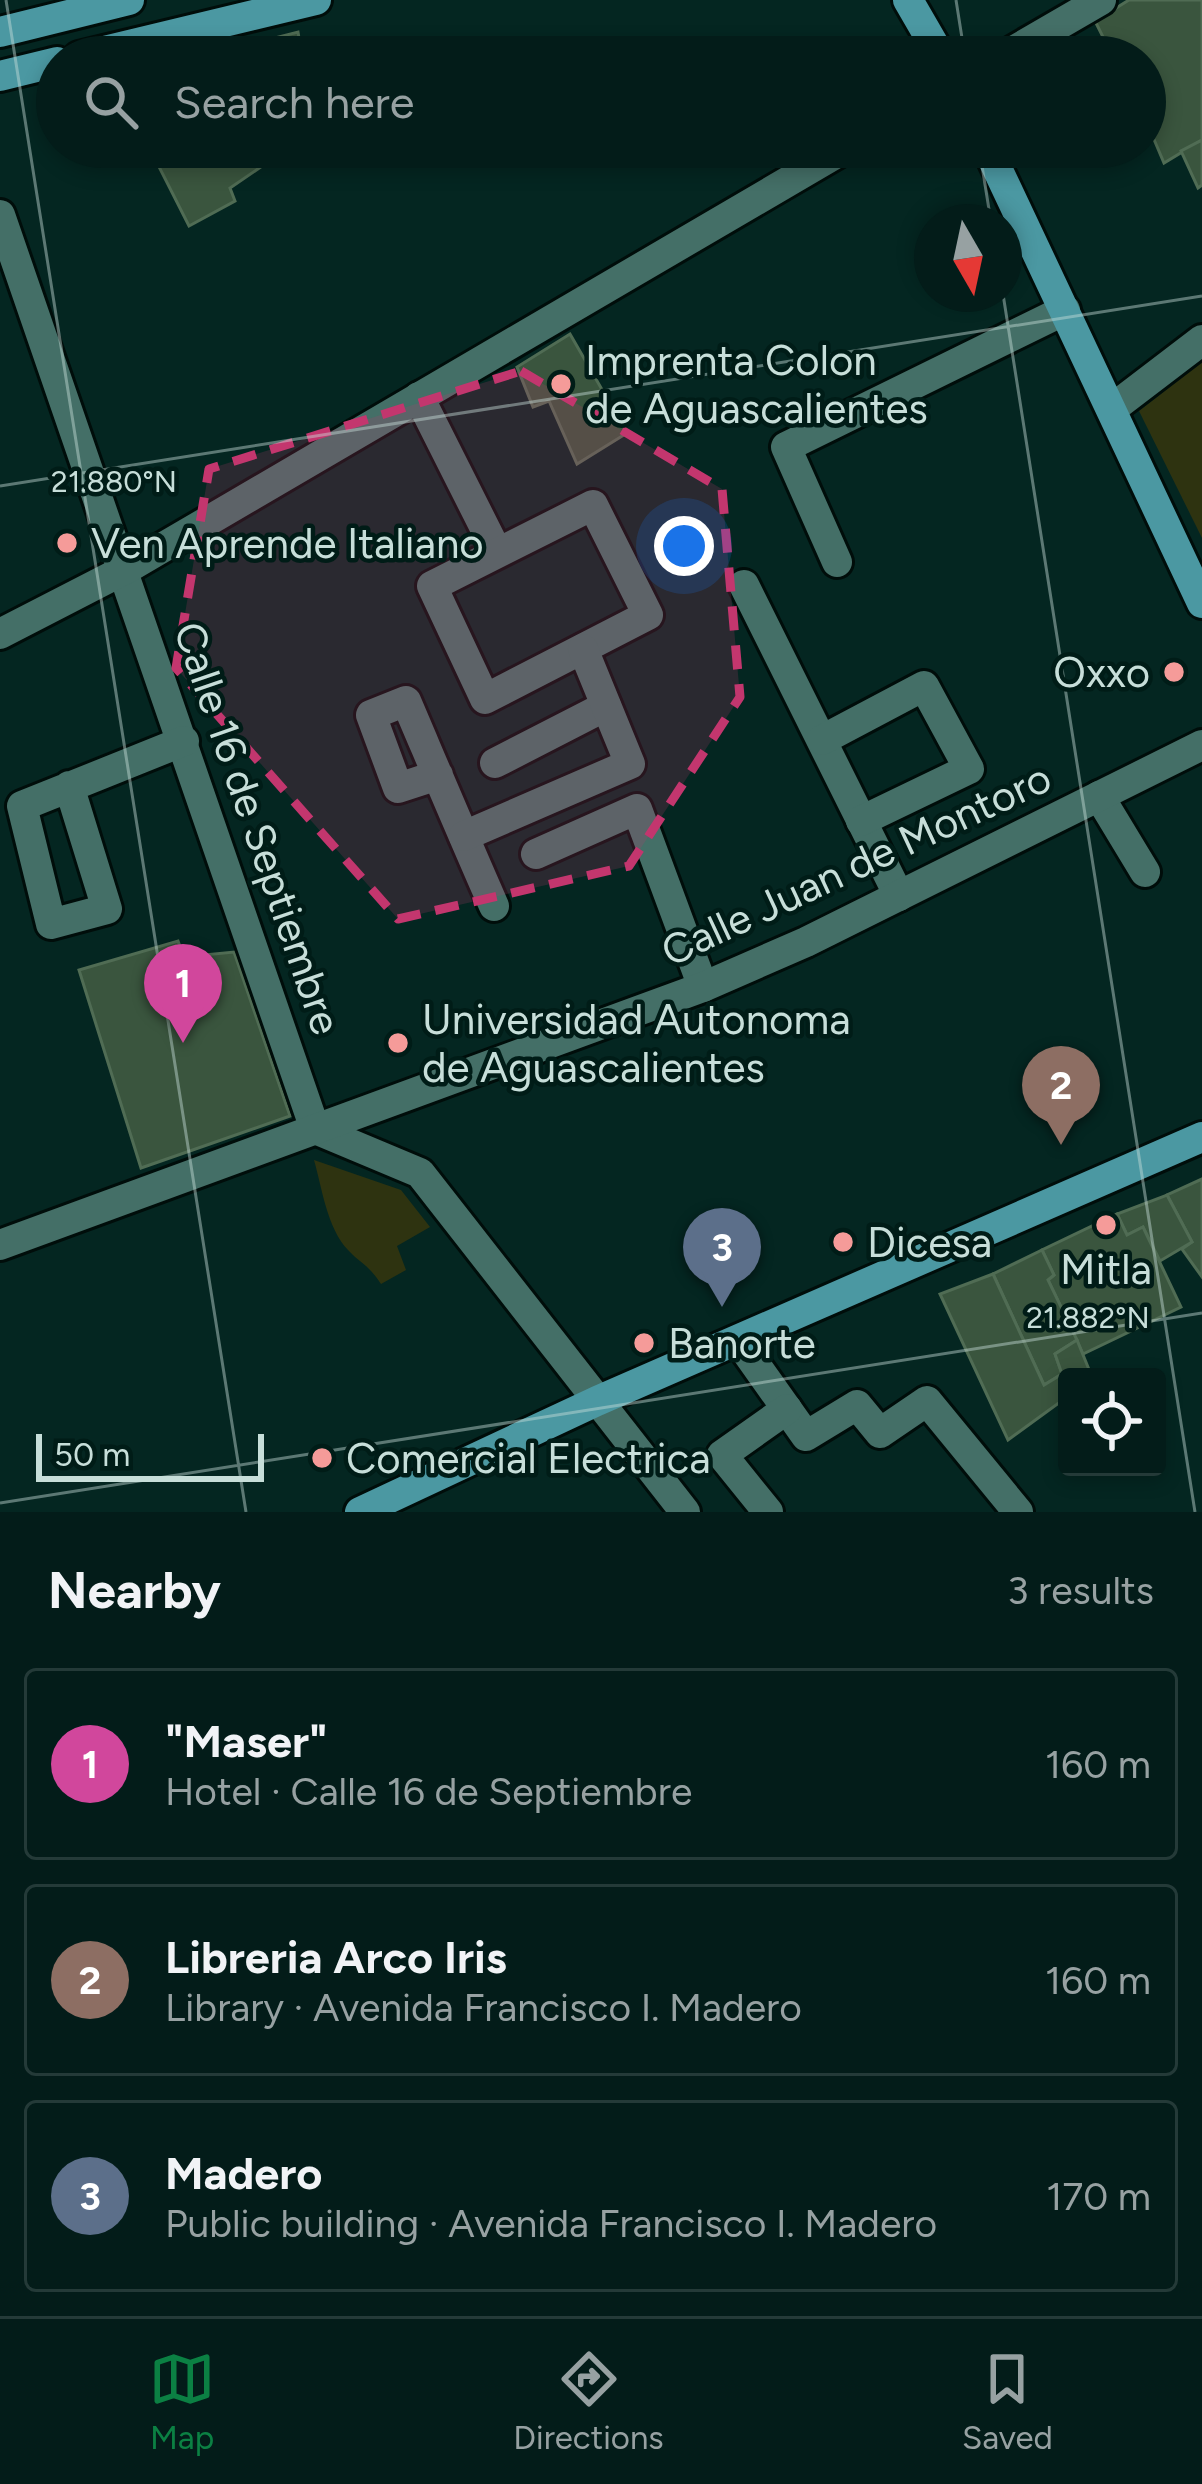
<!DOCTYPE html>
<meta charset="utf-8">
<style>
body{margin:0;font-family:Figtree,sans-serif;background:#0d2522;color:#f1f3f6}
.controls{position:absolute;right:36px;bottom:36px;display:grid;overflow:hidden;border-radius:12px;box-shadow:0 6px 18px #0003}
.controls button{width:108px;height:108px;display:grid;place-items:center;padding:0;border:0;border-bottom:3px solid #243a38;background:#031c19;color:#f1f3f6;font:60px sans-serif}
.compass{position:absolute;left:914px;top:204px;width:108px;height:108px;border-radius:50%;background:#031c19;box-shadow:0 6px 18px #0003;rotate:171deg}
.scale{position:absolute;left:36px;bottom:30px;width:228px;box-sizing:border-box;padding-left:12px;border:6px solid #c7ded9;border-top:0;font-size:33px;line-height:42px;white-space:nowrap;color:#c7ded9;-webkit-text-stroke:9px #001c17;paint-order:stroke}
.you{position:absolute;left:684px;top:546px;width:42px;height:42px;margin:-30px;border:9px solid #fff;border-radius:50%;background:#1a73e8;box-shadow:0 0 0 18px #1a73e833}
.badge{display:grid;place-items:center;width:78px;height:78px;border-radius:50%;background:#0b8043;color:#fff;font-size:39px;font-weight:700}
.pin{position:absolute;translate:-50% -99px;filter:drop-shadow(0 3px 6px #0008)}
.pin::after{content:'';position:absolute;top:63px;width:42px;height:36px;background:inherit;clip-path:polygon(0 0,100% 0,50% 100%)}
.list{margin:0;padding:0;list-style:none}
h2{display:flex;justify-content:space-between;align-items:center;height:156px;margin:0;padding:0 48px;font-size:51px}
h2 small{font-size:39px;font-weight:400;color:#97a1a2}
.list li{display:grid;grid-template-columns:78px 1fr auto;gap:36px;align-items:center;box-sizing:border-box;height:192px;margin:0 24px 24px;padding:0 24px;border:3px solid #243a38;border-radius:12px}
.list b{display:block;font-size:45px;white-space:nowrap}
.list p{margin:0;font-size:39px;white-space:nowrap;color:#97a1a2}
.list em{font-size:39px;font-style:normal;color:#97a1a2}
.icon{flex:none;width:66px;height:66px;fill:none;stroke:currentColor;stroke-width:2;stroke-linecap:round;stroke-linejoin:round}
.map{position:relative;flex:none;width:1202px;height:1512px;overflow:hidden}
.search{position:absolute;background:#031c19;box-shadow:0 6px 18px #0003;left:36px;right:36px;top:36px;height:132px;display:flex;align-items:center;gap:30px;box-sizing:border-box;padding:0 42px;border-radius:66px;color:#97a1a2;font-size:45px}
.sheet{height:804px;background:#031c19}
nav{display:flex;justify-content:space-around;align-items:center;box-sizing:border-box;height:168px;border-top:3px solid #243a38;background:#031c19;font-size:33px;color:#97a1a2}
nav a{display:grid;justify-items:center;gap:6px}
nav .on{color:#0b8043}
.map>svg:first-child{display:block}
.green{fill:#2e3310}
.building{fill:#3a553e;stroke:#506c54;stroke-width:3}
.lines{fill:none;stroke-linecap:round;stroke-linejoin:round}
.minor-casing{stroke:#000d0a;stroke-width:36}
.major-casing{stroke:#000d0a;stroke-width:36}
.minor{stroke:#446f67;stroke-width:30}
.major{stroke:#4b98a2;stroke-width:30}
.marked{fill:#c3366e;fill-opacity:0.2;stroke:#c3366e;stroke-width:9;stroke-dasharray:24 15;stroke-linejoin:round}
.ticks{fill:none;stroke:#c7ded9;stroke-width:3;stroke-opacity:0.45}
.poi-dot{fill:#f59b99;stroke:#001c17;stroke-width:4.5}
.labels{text-anchor:middle;stroke-width:9;stroke-linejoin:round;paint-order:stroke}
.poi-label{font-size:42px;fill:#c7ded9;stroke:#001c17;text-anchor:start}
.street-label{font-size:42px;fill:#c7ded9;stroke:#001c17}
.ticks-label{font-size:30px;text-anchor:middle;fill:#c7ded9;stroke:#001c17;stroke-width:9;stroke-linejoin:round;paint-order:stroke}
</style>
<div class="map">
<svg width="1202" height="1512" viewBox="0 0 1202 1512">
<rect width="100%" height="100%" fill="#042621"/>
<g class="green">
<path d="M1202,362V538L1139,411Z"/>
<path d="M314,1160L401,1190L430,1227L397,1246L406,1270L381,1284C367,1263 362,1265 348,1250C327,1228 322,1188 314,1160Z"/>
</g>
<g class="building">
<path d="M1129,0H1202V140L1164,163L1145,118V57H1113L1095,21Z"/>
<path d="M298,32L302,57H201Z"/>
<path d="M1202,140V185L1198,188L1181,151Z"/>
<path d="M149,147H266L271,160L230,188L235,201L189,226Z"/>
<path d="M570,334L627,433L577,464L549,401L533,407L517,367Z"/>
<path d="M178,941L184,957L234,952L290,1116L141,1168L79,970Z"/>
<path d="M1202,1179V1277L1182,1249L1192,1242L1167,1195Z"/>
<path d="M1167,1195L1192,1242L1160,1261L1143,1227L1127,1235L1117,1214Z"/>
<path d="M1117,1214L1127,1235L1143,1227L1181,1307L1083,1354L1048,1280L1054,1275L1042,1250Z"/>
<path d="M1042,1250L1054,1275L1048,1280L1077,1340L1055,1354L1062,1374L1044,1385L993,1274Z"/>
<path d="M993,1274L1044,1385L1062,1374L1055,1354L1077,1340L1092,1377H1067V1397L1008,1440L940,1294Z"/>
</g>
<g class="lines">
<defs>
<g id="minor">
<path d="M1003,57L1101,0"/>
<path d="M0,215L315,1129L420,1173L685,1512"/>
<path d="M419,397L497,552"/>
<path d="M1113,408L1202,340"/>
<path d="M593,505L648,615L485,699L432,586Z"/>
<path d="M837,562L786,447L1065,310"/>
<path d="M744,585L899,896"/>
<path d="M0,634L126,569L847,147"/>
<path d="M822,740L924,686L969,769L861,821"/>
<path d="M495,763L606,706"/>
<path d="M438,775L398,788L371,715L406,701C435,769 464,838 494,906"/>
<path d="M69,786L107,909L51,924L22,806L184,741"/>
<path d="M1099,796L1145,872"/>
<path d="M464,836L630,764L583,649"/>
<path d="M536,854L637,809L703,987"/>
<path d="M0,1245L703,987L806,942L1202,745"/>
<path d="M738,1340L806,1436L857,1405L880,1433L927,1401L1018,1512"/>
<path d="M768,1512L722,1455L787,1409"/>
</g>
<g id="major">
<path d="M908,0L941,57"/>
<path d="M0,32L129,0"/>
<path d="M79,57L316,0"/>
<path d="M0,76L57,62"/>
<path d="M987,147L1202,603"/>
<path d="M360,1512L597,1401L1202,1137"/>
</g>
</defs>
<use href="#minor" class="minor-casing"/>
<use href="#major" class="major-casing"/>
<use href="#minor" class="minor"/>
<use href="#major" class="major"/>
</g>
<path class="marked" d="M521,371L722,489L740,697L629,866L398,919L176,668L209,469Z"/>
<path class="ticks" d="M6,0L246,1512M956,0L965,57M979,147L991,222M1003,294L1195,1512M0,486L1202,296M0,1503L1202,1313"/>
<g class="poi-dot">
<circle cx="561" cy="384" r="12"/>
<circle cx="67" cy="543" r="12"/>
<circle cx="1174" cy="672" r="12"/>
<circle cx="398" cy="1043" r="12"/>
<circle cx="1106" cy="1225" r="12"/>
<circle cx="843" cy="1242" r="12"/>
<circle cx="644" cy="1343" r="12"/>
<circle cx="322" cy="1458" r="12"/>
</g>
<g class="labels">
<g class="poi-label">
<text x="585" y="375">Imprenta Colon<tspan x="585" dy="48">de Aguascalientes</tspan></text>
<text x="91" y="558">Ven Aprende Italiano</text>
<text x="1150" y="687" text-anchor="end">Oxxo</text>
<text x="422" y="1034">Universidad Autonoma<tspan x="422" dy="48">de Aguascalientes</tspan></text>
<text x="867" y="1257">Dicesa</text>
<text x="1106" y="1284" text-anchor="middle">Mitla</text>
<text x="668" y="1358">Banorte</text>
<text x="346" y="1473">Comercial Electrica</text>
</g>
<g class="street-label">
<text transform="translate(258 828) rotate(71)" y="15">Calle 16 de Septiembre</text>
<text transform="translate(856 864) rotate(-25)" y="15">Calle Juan de Montoro</text>
</g>
</g>
<g class="ticks-label">
<text x="114" y="492">21.880°N</text>
<text x="1088" y="1328">21.882°N</text>
</g>
</svg>
<div class="controls">
<button><svg class="icon" aria-label="locate" viewBox="0 0 24 24"><circle cx="12" cy="12" r="6"/><path d="M12 2v4M12 18v4M2 12h4M18 12h4"/></svg></button>
</div>
<svg class="compass" viewBox="-18 -18 36 36"><path d="M0-13l5 13h-10z" fill="#e53935"/><path d="M0 13l5-13h-10z" fill="#97a1a2"/></svg>
<div class="scale">50 m</div>
<div class="you"></div>
<div class="pin badge" style="left:183px;top:1043px;background:#d1479c">1</div>
<div class="pin badge" style="left:1061px;top:1145px;background:#8d6e63">2</div>
<div class="pin badge" style="left:722px;top:1307px;background:#5c6f8a">3</div>
<div class="search"><svg class="icon" aria-label="search" viewBox="0 0 24 24"><circle cx="10" cy="10" r="6"/><path d="M15 15l6 6"/></svg>Search here</div>
</div>
<section class="sheet">
<h2>Nearby<small>3 results</small></h2>
<ul class="list">
<li><span class="badge" style="background:#d1479c">1</span><div><b>&quot;Maser&quot;</b><p>Hotel · Calle 16 de Septiembre</p></div><em>160 m</em></li>
<li><span class="badge" style="background:#8d6e63">2</span><div><b>Libreria Arco Iris</b><p>Library · Avenida Francisco I. Madero</p></div><em>160 m</em></li>
<li><span class="badge" style="background:#5c6f8a">3</span><div><b>Madero</b><p>Public building · Avenida Francisco I. Madero</p></div><em>170 m</em></li>
</ul>
</section>
<nav>
<a class="on"><svg class="icon" aria-label="map" viewBox="0 0 24 24"><path d="M3 6l6-2 6 2 6-2v14l-6 2-6-2-6 2zM9 4v14M15 6v14"/></svg>Map</a>
<a><svg class="icon" aria-label="directions" viewBox="0 0 24 24"><path d="M12 3l9 9-9 9-9-9zM9 14v-3h6M13 9l2 2-2 2"/></svg>Directions</a>
<a><svg class="icon" aria-label="saved" viewBox="0 0 24 24"><path d="M7 4h10v16l-5-4-5 4z"/></svg>Saved</a>
</nav>
